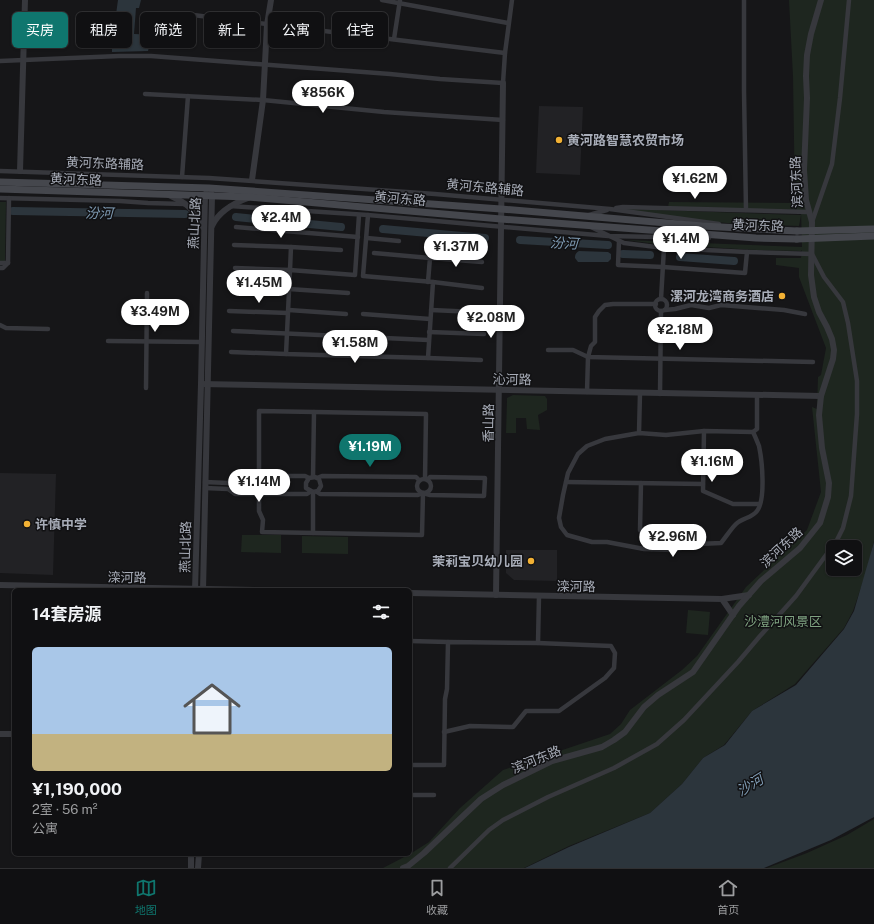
<!DOCTYPE html>
<html lang="zh">
<meta charset="utf-8">
<style>
:root{--surface:#101012;--page:#19191b;--text:#f1f3f6;--muted:#9c9d9f;--line:#303032;--accent:#0f766e}
body{margin:0;font-family:"Public Sans","Noto Sans SC",sans-serif;background:var(--page);color:var(--text);height:100vh;display:flex;flex-direction:column;font-size:15px;white-space:nowrap}
*{box-sizing:border-box;margin:0}
p{font-size:13px;color:var(--muted)}
.icon{flex:none;width:22px;height:22px;fill:none;stroke:currentColor;stroke-width:2;stroke-linecap:round;stroke-linejoin:round}
.map{position:relative;flex:1;overflow:hidden}
.panel{position:absolute;left:12px;top:588px;width:400px;height:268px;display:flex;flex-direction:column;background:var(--surface);border-radius:6px;box-shadow:0 1px 3px #0004,0 0 0 1px var(--line)}
.panel>*{flex:none}
.banner{position:absolute;left:12px;top:12px;width:400px;height:36px;display:flex;gap:8px}
.tools{position:absolute;left:826px;top:540px;display:grid;gap:8px}
.tools a{display:grid;place-items:center;width:36px;height:36px;border-radius:6px;background:var(--surface);box-shadow:0 1px 3px #0004,0 0 0 1px var(--line);font-size:20px}
.price{position:absolute;translate:-50% -34px;padding:0 9px;border-radius:14px;background:#fff;color:#222;font-size:13px;line-height:26px;filter:drop-shadow(0 1px 2px #0008)}
.price::after{content:'';position:absolute;left:50%;top:24px;width:12px;height:9px;margin-left:-6px;background:inherit;clip-path:polygon(0 0,100% 0,50% 100%)}
.price.selected{background:var(--accent);color:#fff}
ul{padding:0;list-style:none}
li{display:grid;align-content:center;gap:8px;height:212px;padding:0 20px}
li+li{border-top:1px solid var(--line)}
li span{display:grid;place-items:center;height:124px;border-radius:6px;color:#555}
li>.icon{margin-inline-start:auto}
span .icon{width:72px;height:72px;fill:#fffc;stroke-width:1}
li b{font-size:17px}
h2{display:flex;justify-content:space-between;align-items:center;height:48px;padding:0 20px;font-size:17px}
.pill{padding:0 14px;border-radius:6px;background:var(--surface);box-shadow:0 1px 3px #0004,0 0 0 1px var(--line);font-size:14px;line-height:36px}
.pill.selected{background:var(--accent);color:#fff}
.dock{display:flex;justify-content:space-around;align-items:center;height:56px;border-top:1px solid var(--line);background:var(--surface);font-size:11px;color:var(--muted)}
.dock a{display:grid;justify-items:center;gap:2px}
.dock .selected{color:var(--accent)}
.map>svg:first-child{display:block}
</style>
<div class="map">
<svg width="874" height="868" viewBox="0 0 874 868">
<rect width="100%" height="100%" fill="#161618"/>
<g fill="#222225">
<polygon points="539,106 583,107 580,175 536,173"/>
<polygon points="0,473 56,474 53,575 0,573"/>
<polygon points="506,550 557,550 557,581 514,580 506,573"/>
</g>
<g fill="#1e261f" fill-rule="evenodd">
<path d="M789,0H874V541L866,573L853,611L844,628L795,684L752,711L724,745L703,758L682,784L650,813L569,846L524,868H383L410,854L429,842L460,808L503,770L610,734L621,724L630,710L682,670L697,656L746,587L807,530L821,492L812,407L817,409L818,377L821,375L826,348L799,277V268L776,265V258H801L802,250L801,251L756,250L656,244L626,240L802,247L801,210L668,207L669,202L795,203L793,76ZM833,547H855V569H833Z"/>
<polygon points="0,202 6,202 5,261 0,261"/>
<polygon points="628,209 801,215 799,226 738,224 705,221 627,210"/>
<polygon points="513,395 545,396 547,399 547,410 538,415 540,430 527,429 526,418 516,418 516,433 506,433 507,401 507,398"/>
<polygon points="242,535 281,535 281,553 241,552"/>
<polygon points="302,536 348,537 348,554 302,553"/>
<polygon points="688,610 710,612 708,635 686,633"/>
<polygon points="874,819 874,868 767,868 807,853 847,835"/>
</g>
<g fill="#2c353c">
<polygon points="118,0 141,0 139,8 136,8 134,34 157,35 158,22 163,22 164,18 171,19 169,37 156,38 151,39 148,51 112,52 112,43"/>
<path d="M579,251L608,252L611,254V259L608,262H578L575,258C575,254 576,253 579,251Z"/>
<polygon points="874,542 874,817 831,840 764,868 525,868 569,847 650,813 682,784 703,758 725,745 752,711 796,685 844,629 854,611"/>
</g>
<g fill="none" stroke-linecap="round" stroke-linejoin="round">
<g stroke="#2c353c" stroke-width="8">
<polyline points="13,211 185,214"/>
<polyline points="236,217 341,227"/>
<polyline points="383,229 485,238"/>
<polyline points="520,240 608,245"/>
<polyline points="623,254 650,255"/>
<polyline points="680,257 734,261"/>
</g>
<g stroke="#37383d" stroke-width="4.5">
<polyline points="382,0 508,23"/>
<polyline points="744,0 744,91 746,210"/>
<polyline points="193,15 505,53"/>
<polyline points="394,39 400,0"/>
<polyline points="0,61 119,56 151,56 390,74 440,79 503,83 505,53 512,0"/>
<polyline points="145,94 263,100 384,112 503,120"/>
<polyline points="0,171 209,178 435,194 610,209 719,224"/>
<polyline points="182,177 188,96"/>
<polyline points="0,198 120,201 148,203 184,204"/>
<polyline points="230,206 368,215 608,236 709,238"/>
<polyline points="616,208 623,207 808,212"/>
<polyline points="359,215 355,275 290,270 286,354 428,358 433,282 363,276 368,215"/>
<polyline points="589,215 607,210"/>
<polyline points="812,222 832,164 840,98 849,0"/>
<polyline points="236,227 358,237"/>
<polyline points="367,238 399,241"/>
<polyline points="619,241 618,265 663,267 745,273 747,252"/>
<polyline points="234,245 291,247 290,270 235,268"/>
<polyline points="291,247 341,250"/>
<polyline points="374,253 430,258 428,282"/>
<polyline points="430,258 482,262"/>
<polyline points="0,263 8,263 9,198"/>
<polyline points="0,268 3,268 8,263"/>
<polyline points="433,282 482,288"/>
<polyline points="233,288 289,289 348,293"/>
<polyline points="661,299 664,248"/>
<circle cx="661" cy="305" r="6"/>
<polyline points="289,310 346,314"/>
<polyline points="431,310 476,312"/>
<polyline points="665,310 675,309 691,305 709,308 721,305 784,310 805,314"/>
<polyline points="229,311 288,313"/>
<polyline points="363,314 430,319"/>
<polyline points="0,325 6,328 48,329"/>
<polyline points="233,331 428,340"/>
<polyline points="429,332 484,334"/>
<polyline points="108,341 202,342"/>
<polyline points="548,350 573,350 588,357 813,362"/>
<polyline points="231,352 286,354"/>
<polyline points="428,358 481,360"/>
<polyline points="146,388 147,293"/>
<polyline points="587,392 588,357 591,346 595,342 595,317 599,311 605,305 613,304 656,304"/>
<polyline points="660,394 661,311"/>
<polyline points="704,431 703,491 733,504 759,504"/>
<polyline points="753,432 757,429 757,396"/>
<path d="M639,433L666,435L704,431L753,432C755,436 757,441 759,446C762,460 766,499 757,511C752,518 742,518 736,524C730,530 726,537 721,543L698,544L672,550L644,549L607,542H592L567,535L561,527L559,518L563,495L568,473L578,454L587,446L605,439L639,433L640,393"/>
<polyline points="313,477 314,412"/>
<polyline points="317,478 322,476 416,477 419,480"/>
<circle cx="424" cy="486" r="7"/>
<polyline points="205,482 228,483 235,476 305,476 309,478 315,477 319,479 321,486 318,491 313,492 306,488 306,483 309,478"/>
<polyline points="566,482 703,484"/>
<polyline points="641,483 640,530 652,549"/>
<polyline points="205,488 228,489 235,494 307,494 310,492"/>
<polyline points="313,492 313,533"/>
<polyline points="317,492 320,494 418,495 423,493 430,495 484,496 485,478 430,477 427,480"/>
<polyline points="423,493 422,535 262,532 263,520 259,511 259,411 426,414 425,479"/>
<polyline points="410,641 448,642"/>
<polyline points="444,732 470,726 513,727 526,711 559,711 605,678 614,668 615,653 611,646 538,643"/>
<polyline points="410,765 444,765 445,699 447,689 448,642 538,643 539,596"/>
<polyline points="410,795 434,795"/>
<polyline points="450,868 489,830 503,820 548,797 614,768 657,744 684,720 738,662 760,636 796,596 837,540 843,528 851,496 857,414 857,381 848,323 843,302 824,277 812,254 747,252 664,248 624,243 591,227"/>
</g>
<g stroke="#37383d" stroke-width="6">
<polyline points="20,171 25,0"/>
<polyline points="252,180 263,100 267,25 271,0"/>
<path d="M169,195C190,205 191,207 203,227"/>
<path d="M212,226C219,211 234,203 248,198"/>
<polyline points="201,384 821,396"/>
<polyline points="0,585 255,590"/>
<polyline points="195,590 201,384 205,195 206,193"/>
<polyline points="203,590 212,196 211,193"/>
<polyline points="410,593 722,599 733,615"/>
<polyline points="496,595 503,83"/>
<polyline points="722,599 749,595"/>
<polyline points="0,734 14,734"/>
<polyline points="191,868 191,854"/>
<polyline points="198,868 199,854"/>
<polyline points="403,868 408,866 424,853 481,799 503,785 552,761 602,747 614,740 625,732 644,707 658,695 693,672 739,606 761,581 800,548 820,523 828,497 829,483 822,448 819,415 821,396 833,359 834,350 832,339 827,327 819,312 814,297 811,275 812,222 806,200 804,170 807,98 806,76 807,55 811,34 821,0"/>
</g>
<g stroke="#45474d" stroke-width="7">
<polyline points="0,182 209,188 501,209 702,226 797,231"/>
<polyline points="0,189 248,197 501,219 756,238 797,239"/>
</g>
<g stroke="#45474d" stroke-width="7">
<polyline points="797,231 874,229"/>
<polyline points="797,239 874,236"/>
</g>
</g>
<g fill="#f2b134" stroke="#111113" stroke-width="1.5">
<circle cx="559" cy="140" r="4"/>
<circle cx="782" cy="296" r="4"/>
<circle cx="27" cy="524" r="4"/>
<circle cx="531" cy="561" r="4"/>
</g>
<g text-anchor="middle" stroke-width="3" stroke-linejoin="round" paint-order="stroke">
<g font-size="13" font-weight="bold" fill="#a8adb8" stroke="#111113" text-anchor="start">
<text x="567" y="145">黄河路智慧农贸市场</text>
<text x="774" y="301" text-anchor="end">漯河龙湾商务酒店</text>
<text x="35" y="529">许慎中学</text>
<text x="523" y="566" text-anchor="end">茉莉宝贝幼儿园</text>
</g>
<g font-size="13" fill="#a8adb8" stroke="#111113">
<text transform="translate(105 163) rotate(2)" y="5">黄河东路辅路</text>
<text transform="translate(76 179) rotate(2)" y="5">黄河东路</text>
<text transform="translate(796 182) rotate(-93)" y="5">滨河东路</text>
<text transform="translate(485 187) rotate(5)" y="5">黄河东路辅路</text>
<text transform="translate(400 198) rotate(5)" y="5">黄河东路</text>
<text transform="translate(194 223) rotate(-87)" y="5">燕山北路</text>
<text transform="translate(758 225) rotate(2)" y="5">黄河东路</text>
<text transform="translate(512 379) rotate(1)" y="5">沁河路</text>
<text transform="translate(488 423) rotate(-89)" y="5">香山路</text>
<text transform="translate(185 547) rotate(-89)" y="5">燕山北路</text>
<text transform="translate(781 547) rotate(-43)" y="5">滨河东路</text>
<text transform="translate(127 577) rotate(1)" y="5">滦河路</text>
<text transform="translate(576 586) rotate(1)" y="5">滦河路</text>
<text transform="translate(536 759) rotate(-22)" y="5">滨河东路</text>
</g>
<g font-size="13" fill="#7fa381" stroke="#111113">
<text x="783" y="626">沙澧河风景区</text>
</g>
<g font-size="14" font-style="italic" fill="#7f9bb3" stroke="#111113">
<text transform="translate(99 213) rotate(1)" y="5">汾河</text>
<text transform="translate(564 243) rotate(3)" y="5">汾河</text>
<text transform="translate(750 785) rotate(-31)" y="5">沙河</text>
</g>
</g>
</svg>
<div class="tools">
<a><svg class="icon" aria-label="layers" viewBox="0 0 24 24"><path d="M12 4l9 5-9 5-9-5zM3 14l9 5 9-5"/></svg></a>
</div>
<b class="price" style="left:323px;top:114px">¥856K</b>
<b class="price" style="left:695px;top:200px">¥1.62M</b>
<b class="price" style="left:281px;top:239px">¥2.4M</b>
<b class="price" style="left:681px;top:260px">¥1.4M</b>
<b class="price" style="left:456px;top:268px">¥1.37M</b>
<b class="price" style="left:259px;top:304px">¥1.45M</b>
<b class="price" style="left:155px;top:333px">¥3.49M</b>
<b class="price" style="left:491px;top:339px">¥2.08M</b>
<b class="price" style="left:680px;top:351px">¥2.18M</b>
<b class="price" style="left:355px;top:364px">¥1.58M</b>
<b class="price selected" style="left:370px;top:468px">¥1.19M</b>
<b class="price" style="left:712px;top:483px">¥1.16M</b>
<b class="price" style="left:259px;top:503px">¥1.14M</b>
<b class="price" style="left:673px;top:558px">¥2.96M</b>
<div class="banner">
<a class="pill selected">买房</a>
<a class="pill">租房</a>
<a class="pill">筛选</a>
<a class="pill">新上</a>
<a class="pill">公寓</a>
<a class="pill">住宅</a>
</div>
<section class="panel">
<h2>14套房源<svg class="icon" aria-label="filters" viewBox="0 0 24 24"><path d="M4 7h16M4 17h16"/><circle cx="9" cy="7" r="2"/><circle cx="15" cy="17" r="2"/></svg></h2>
<ul>
<li><span style="background:linear-gradient(#a9c7e8 70%,#c2b280 0)"><svg class="icon" aria-label="home" viewBox="0 0 24 24"><path d="M3 11l9-7 9 7M6 9v11h12V9"/></svg></span><div><b>¥1,190,000</b><p>2室 · 56 m²</p><p>公寓</p></div></li>
</ul>
</section>
</div>
<nav class="dock">
<a class="selected"><svg class="icon" aria-label="map" viewBox="0 0 24 24"><path d="M3 6l6-2 6 2 6-2v14l-6 2-6-2-6 2zM9 4v14M15 6v14"/></svg>地图</a>
<a><svg class="icon" aria-label="saved" viewBox="0 0 24 24"><path d="M7 4h10v16l-5-4-5 4z"/></svg>收藏</a>
<a><svg class="icon" aria-label="home" viewBox="0 0 24 24"><path d="M3 11l9-7 9 7M6 9v11h12V9"/></svg>首页</a>
</nav>
